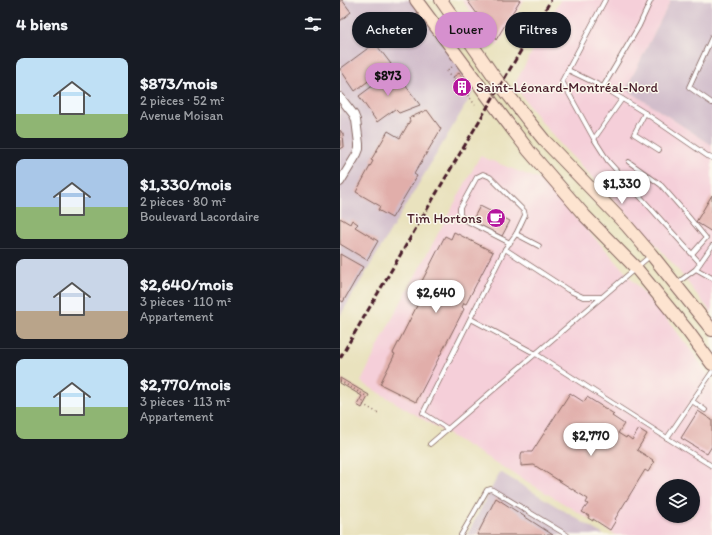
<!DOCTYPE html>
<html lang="fr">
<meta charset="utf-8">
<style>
:root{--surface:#171b24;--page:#242831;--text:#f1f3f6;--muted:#9ea1a6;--line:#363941;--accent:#d690ce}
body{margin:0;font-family:Itim,sans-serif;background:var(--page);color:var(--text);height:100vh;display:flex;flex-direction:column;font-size:15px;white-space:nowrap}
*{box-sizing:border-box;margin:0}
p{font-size:13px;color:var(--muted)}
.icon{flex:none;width:22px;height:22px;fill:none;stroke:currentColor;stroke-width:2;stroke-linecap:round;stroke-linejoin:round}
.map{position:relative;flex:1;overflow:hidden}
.side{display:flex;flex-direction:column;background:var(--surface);width:340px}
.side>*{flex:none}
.top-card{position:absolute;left:12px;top:12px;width:300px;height:36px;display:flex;gap:8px}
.tools{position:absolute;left:316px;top:479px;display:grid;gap:8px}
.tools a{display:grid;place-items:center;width:44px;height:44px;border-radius:50%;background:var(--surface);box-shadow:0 1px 3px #0004;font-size:20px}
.price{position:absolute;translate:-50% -34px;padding:0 9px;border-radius:14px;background:#fff;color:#222;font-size:13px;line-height:26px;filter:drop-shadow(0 1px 2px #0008)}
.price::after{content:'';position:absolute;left:50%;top:24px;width:12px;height:9px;margin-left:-6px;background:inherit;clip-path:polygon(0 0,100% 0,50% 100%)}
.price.selected{background:var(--accent);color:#111}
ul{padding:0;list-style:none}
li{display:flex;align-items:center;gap:12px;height:100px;padding:0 16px}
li+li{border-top:1px solid var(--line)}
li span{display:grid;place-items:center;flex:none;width:112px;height:80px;border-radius:8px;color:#555}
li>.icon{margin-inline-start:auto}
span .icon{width:48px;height:48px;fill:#fffc;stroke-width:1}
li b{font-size:17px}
h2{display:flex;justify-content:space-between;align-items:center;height:48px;padding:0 16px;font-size:17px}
.pill{padding:0 14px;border-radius:18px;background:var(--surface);box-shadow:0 1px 3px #0004;font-size:14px;line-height:36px}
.pill.selected{background:var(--accent);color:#111}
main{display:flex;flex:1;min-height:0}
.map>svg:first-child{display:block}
</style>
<main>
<section class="side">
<h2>4 biens<svg class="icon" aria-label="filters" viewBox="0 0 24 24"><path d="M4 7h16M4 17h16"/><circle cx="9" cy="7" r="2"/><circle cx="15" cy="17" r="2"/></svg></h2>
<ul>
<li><span style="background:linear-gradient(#bfe0f5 70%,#8fb573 0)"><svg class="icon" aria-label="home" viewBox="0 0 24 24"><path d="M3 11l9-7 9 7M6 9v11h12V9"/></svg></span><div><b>$873/mois</b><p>2 pièces · 52 m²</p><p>Avenue Moisan</p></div></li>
<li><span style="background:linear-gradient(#a9c7e8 60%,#8fb573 0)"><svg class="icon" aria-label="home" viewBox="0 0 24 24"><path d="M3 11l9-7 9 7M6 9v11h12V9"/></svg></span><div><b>$1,330/mois</b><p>2 pièces · 80 m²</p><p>Boulevard Lacordaire</p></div></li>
<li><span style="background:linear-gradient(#c9d6e8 65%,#b9a48a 0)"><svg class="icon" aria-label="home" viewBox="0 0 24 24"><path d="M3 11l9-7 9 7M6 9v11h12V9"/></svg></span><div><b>$2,640/mois</b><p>3 pièces · 110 m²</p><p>Appartement</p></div></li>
<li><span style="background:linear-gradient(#bfe0f5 60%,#8fb573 0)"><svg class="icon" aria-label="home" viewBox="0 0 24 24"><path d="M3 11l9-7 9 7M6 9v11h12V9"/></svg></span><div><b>$2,770/mois</b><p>3 pièces · 113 m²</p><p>Appartement</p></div></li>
</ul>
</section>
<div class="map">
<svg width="372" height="535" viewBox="0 0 372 535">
<rect width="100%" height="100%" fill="#fbf7ec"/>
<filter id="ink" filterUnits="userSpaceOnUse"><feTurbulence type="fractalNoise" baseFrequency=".025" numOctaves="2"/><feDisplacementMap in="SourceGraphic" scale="8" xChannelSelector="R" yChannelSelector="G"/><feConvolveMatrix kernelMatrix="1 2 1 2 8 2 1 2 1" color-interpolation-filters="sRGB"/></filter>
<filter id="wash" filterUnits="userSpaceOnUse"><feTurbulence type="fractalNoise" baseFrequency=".012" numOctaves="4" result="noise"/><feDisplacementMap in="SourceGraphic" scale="16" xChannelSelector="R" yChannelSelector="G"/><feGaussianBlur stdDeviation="0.9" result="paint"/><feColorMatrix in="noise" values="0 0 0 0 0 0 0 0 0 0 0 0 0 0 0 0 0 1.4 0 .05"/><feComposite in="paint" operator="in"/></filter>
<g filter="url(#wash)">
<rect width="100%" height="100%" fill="#e9e2be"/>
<g fill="#f5cfd9" fill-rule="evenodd">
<polygon points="122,0 184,0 157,47"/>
<polygon points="220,0 331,0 286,89 372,145 372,314 335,266 310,238 222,146 199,119 174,85"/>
<path d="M140,156L200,180L267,251L331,324L356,357L372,381V535H276L21,382L47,328ZM323,486H353V516H323Z"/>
</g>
<g fill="#d1bdcb">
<polygon points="0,0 76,0 138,84 0,316"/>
<polygon points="331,0 372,0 372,145 286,89"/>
<polygon points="160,472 264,535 127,535"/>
</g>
<g id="blocks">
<g fill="#e1aeaa">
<polygon points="0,0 2,0 11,12 0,21"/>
<polygon points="127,0 180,0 156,40"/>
<polygon points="35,43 51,64 15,91 0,69"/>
<polygon points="54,70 80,105 59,113 55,109 37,122 19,96"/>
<polygon points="119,73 125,81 122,83 127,91 124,93 113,77"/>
<polygon points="87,110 101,129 74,174 77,176 52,218 38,210 40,206 16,192 33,161 31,160 48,131 60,138 70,121 69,118"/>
<polygon points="0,130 3,134 4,147 0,149"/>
<polygon points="372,195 372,232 356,222"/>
<polygon points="140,206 170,221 162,236 132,221"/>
<polygon points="0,218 10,224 12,220 18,224 15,227 38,241 27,260 0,244"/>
<polygon points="114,232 153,252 126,304 124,303 122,307 124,309 76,402 40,384 55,354 53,353 88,284 82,281 105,236 111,239"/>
<polygon points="0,254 23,267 3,302 0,300"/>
<polygon points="0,378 29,395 22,408 17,405 22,396 0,383"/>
<polygon points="230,393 244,402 247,397 274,414 272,416 284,424 278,433 286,438 287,436 292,440 299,429 307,434 297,450 313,460 312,461 314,462 308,472 305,470 275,519 276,520 270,530 253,519 253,521 248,518 249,516 242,512 248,504 246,503 248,499 194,465 181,466 181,455 182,452 192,452"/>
<polygon points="358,411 372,420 372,446 367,454 341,438"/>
<polygon points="156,498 213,535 137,535"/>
</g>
</g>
</g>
<g filter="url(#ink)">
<use href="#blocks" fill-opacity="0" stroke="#82635e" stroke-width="1"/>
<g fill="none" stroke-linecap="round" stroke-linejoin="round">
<defs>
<g id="lane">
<polyline points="265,0 222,81 254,139 268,161 360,263"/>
<polyline points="372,37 349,87 372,103"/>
<polyline points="228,70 263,87"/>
<polyline points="305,113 263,87 299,26 311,0"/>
<polyline points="254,139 282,99"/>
<polyline points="319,150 294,134 305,113 369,157 372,158"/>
<polyline points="289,162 321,185 342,209 366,238 352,254"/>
<polyline points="176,234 199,246"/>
<polyline points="165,249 228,290 243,297 262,297"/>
<polyline points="356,269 372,246"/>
<polyline points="337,283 356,269 372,278"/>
<polyline points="131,319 196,354 327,438 372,372"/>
<polyline points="352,401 365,410"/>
<polyline points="108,429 83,413 165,249 176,234 185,215 184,211 150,177 143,174 137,177 120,208 120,214 123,219 170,243"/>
<polyline points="327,438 372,466"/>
<polyline points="90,444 310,256"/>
<polyline points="121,535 147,490 151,489 227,535"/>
</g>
<polyline id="street" points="0,97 14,115 16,120 19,144 19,149 17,154 0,182"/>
<g id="secondary">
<polyline points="76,0 163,117 189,151 245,216 296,268 347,330 372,364"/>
<polyline points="101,0 153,75 187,119 204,140 287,226 311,254 372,330"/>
</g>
</defs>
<use href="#lane" stroke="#82635e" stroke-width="5.5"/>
<use href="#street" stroke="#82635e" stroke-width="10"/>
<use href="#secondary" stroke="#82635e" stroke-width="14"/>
<g stroke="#82635e" stroke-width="1.5" stroke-dasharray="1 3" stroke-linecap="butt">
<polyline points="112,67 106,71 125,96 128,94"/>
<polyline points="122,79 119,82 135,105"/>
<polyline points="0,381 26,396 22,404 40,414"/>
</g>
<use href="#lane" stroke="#fff" stroke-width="4"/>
<use href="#street" stroke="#fff" stroke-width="8"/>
<use href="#secondary" stroke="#fde4d0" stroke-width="12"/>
<polyline stroke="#4a1f2b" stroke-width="3" stroke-dasharray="6 3" stroke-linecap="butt" points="0,358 103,182 211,0"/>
</g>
</g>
<defs>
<symbol id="building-disc" viewBox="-11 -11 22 22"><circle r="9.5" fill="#b5179e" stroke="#fbf7ec"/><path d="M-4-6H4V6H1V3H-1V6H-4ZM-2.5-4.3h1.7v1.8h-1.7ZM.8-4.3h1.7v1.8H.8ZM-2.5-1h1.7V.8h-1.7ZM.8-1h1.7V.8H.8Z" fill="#fff"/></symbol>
<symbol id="cafe-disc" viewBox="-11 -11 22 22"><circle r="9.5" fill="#b5179e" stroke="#fbf7ec"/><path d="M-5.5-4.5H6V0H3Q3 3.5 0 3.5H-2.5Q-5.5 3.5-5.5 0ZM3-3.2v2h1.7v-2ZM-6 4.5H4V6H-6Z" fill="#fff"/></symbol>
</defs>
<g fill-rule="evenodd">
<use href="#building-disc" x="111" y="76" width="22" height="22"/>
<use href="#cafe-disc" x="145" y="207" width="22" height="22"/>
</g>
<g text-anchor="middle" stroke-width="3" stroke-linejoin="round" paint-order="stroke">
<g font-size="14" fill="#4a1f2b" stroke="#fbf7ec" text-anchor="start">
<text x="136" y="92">Saint-Léonard-Montréal-Nord</text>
<text x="142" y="223" text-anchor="end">Tim Hortons</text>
</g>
</g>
</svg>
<div class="tools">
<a><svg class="icon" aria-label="layers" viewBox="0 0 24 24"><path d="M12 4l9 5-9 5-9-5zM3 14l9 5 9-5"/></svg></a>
</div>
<b class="price selected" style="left:48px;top:97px">$873</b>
<b class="price" style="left:282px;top:205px">$1,330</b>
<b class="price" style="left:96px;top:314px">$2,640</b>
<b class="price" style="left:251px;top:457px">$2,770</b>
<div class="top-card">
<a class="pill">Acheter</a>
<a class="pill selected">Louer</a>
<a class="pill">Filtres</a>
</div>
</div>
</main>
